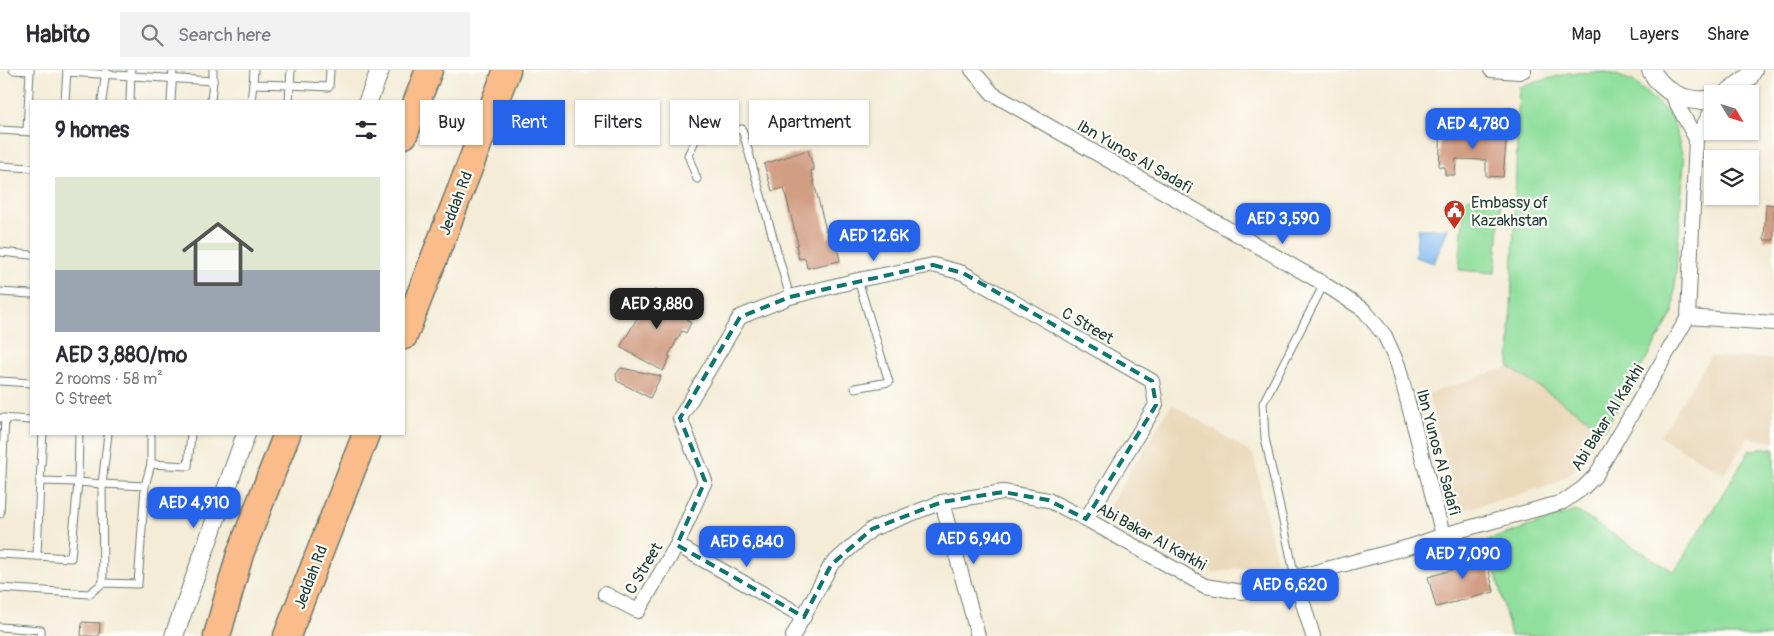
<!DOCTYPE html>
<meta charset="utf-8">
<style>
:root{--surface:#fff;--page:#f2f2f3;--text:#2b2b33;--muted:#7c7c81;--line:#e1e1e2;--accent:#2563eb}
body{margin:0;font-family:Pangolin,sans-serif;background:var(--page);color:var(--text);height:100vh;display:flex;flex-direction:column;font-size:19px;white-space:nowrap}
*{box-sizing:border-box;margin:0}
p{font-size:16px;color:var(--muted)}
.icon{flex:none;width:28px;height:28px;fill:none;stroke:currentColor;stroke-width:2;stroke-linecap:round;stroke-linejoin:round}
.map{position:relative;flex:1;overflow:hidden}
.details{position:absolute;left:30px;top:30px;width:375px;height:335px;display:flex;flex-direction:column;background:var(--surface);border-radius:0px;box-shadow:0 1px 4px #0004}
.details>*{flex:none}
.guide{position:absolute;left:420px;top:30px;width:475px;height:45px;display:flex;gap:10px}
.needle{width:32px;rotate:128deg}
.tools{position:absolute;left:1704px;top:15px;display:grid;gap:10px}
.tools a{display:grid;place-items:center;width:55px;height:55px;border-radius:0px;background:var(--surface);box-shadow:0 1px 4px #0004;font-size:25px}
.price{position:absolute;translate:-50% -42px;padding:0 11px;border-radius:10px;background:var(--accent);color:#fff;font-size:16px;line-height:32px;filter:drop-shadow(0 1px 2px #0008)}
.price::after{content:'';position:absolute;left:50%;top:30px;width:15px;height:11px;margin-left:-8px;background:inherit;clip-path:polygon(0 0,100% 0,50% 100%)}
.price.selected{background:#222;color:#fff}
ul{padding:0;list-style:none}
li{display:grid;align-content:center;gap:10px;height:265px;padding:0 25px}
li span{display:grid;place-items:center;height:155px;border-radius:0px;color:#555}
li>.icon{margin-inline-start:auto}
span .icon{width:90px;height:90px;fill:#fffc;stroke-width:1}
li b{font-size:21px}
h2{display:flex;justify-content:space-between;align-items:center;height:60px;padding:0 25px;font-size:21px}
.tag{padding:0 18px;border-radius:0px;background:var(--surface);box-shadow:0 1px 4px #0004;font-size:18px;line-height:45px}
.tag.selected{background:var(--accent);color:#fff}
header{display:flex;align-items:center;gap:30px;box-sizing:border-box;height:70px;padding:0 25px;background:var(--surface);border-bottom:1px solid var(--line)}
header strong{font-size:24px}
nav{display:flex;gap:28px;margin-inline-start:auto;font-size:18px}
.search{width:350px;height:45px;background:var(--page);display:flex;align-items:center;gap:12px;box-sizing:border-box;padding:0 18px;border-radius:0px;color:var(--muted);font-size:19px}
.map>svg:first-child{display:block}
</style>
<header>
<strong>Habito</strong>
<div class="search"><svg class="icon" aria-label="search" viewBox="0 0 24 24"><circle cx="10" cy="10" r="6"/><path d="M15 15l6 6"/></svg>Search here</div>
<nav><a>Map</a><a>Layers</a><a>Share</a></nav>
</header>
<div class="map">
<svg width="1774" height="566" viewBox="0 0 1774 566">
<rect width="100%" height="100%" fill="#fdfcf7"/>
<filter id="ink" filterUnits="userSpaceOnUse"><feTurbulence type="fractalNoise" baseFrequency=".02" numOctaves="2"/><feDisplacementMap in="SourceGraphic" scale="10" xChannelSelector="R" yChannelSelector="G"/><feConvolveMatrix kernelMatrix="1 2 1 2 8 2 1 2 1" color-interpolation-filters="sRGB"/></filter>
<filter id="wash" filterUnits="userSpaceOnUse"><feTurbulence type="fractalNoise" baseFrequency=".0096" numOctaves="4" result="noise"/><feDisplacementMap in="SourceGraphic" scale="20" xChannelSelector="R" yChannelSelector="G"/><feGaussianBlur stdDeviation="1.12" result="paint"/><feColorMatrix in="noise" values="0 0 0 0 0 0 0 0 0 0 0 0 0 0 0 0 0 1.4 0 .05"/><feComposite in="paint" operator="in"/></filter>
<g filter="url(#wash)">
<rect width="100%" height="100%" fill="#f4ecd7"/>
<g fill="#ead8ba">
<polygon points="1710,287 1774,289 1774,372 1748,368 1724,404 1660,367"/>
<polygon points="1509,297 1605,360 1576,398 1555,414 1459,441 1428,324"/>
<polygon points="1172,334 1253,384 1276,490 1213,503 1107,440"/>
</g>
<g fill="#91df9d" stroke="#588e68">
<polygon points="1607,2 1633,11 1672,46 1684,91 1673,243 1605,360 1509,297 1519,17 1569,3"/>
<polygon points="1465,128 1501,132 1495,203 1459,200"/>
<polygon points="1774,378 1774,566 1511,566 1488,470 1576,441 1674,502 1750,380"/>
</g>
<polygon fill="#81baf1" stroke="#507c92" points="1418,159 1448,159 1434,193 1415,187"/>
<g id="blocks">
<g fill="#d19d83">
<polygon points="1441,59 1507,63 1503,107 1486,106 1486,90 1456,89 1455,105 1445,105 1445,97 1439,97"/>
<polygon points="808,80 814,100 811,101 828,168 835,166 840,191 807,198 805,188 799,189 796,175 798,174 784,118 772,121 764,94"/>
<polygon points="1766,134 1774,135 1774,170 1764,170"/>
<polygon points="654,220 692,241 687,250 691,253 686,263 682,261 668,286 670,287 663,301 620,277"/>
<polygon points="621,298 661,306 650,328 617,311 616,304"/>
<polygon points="1484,480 1494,522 1436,537 1428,507 1455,499 1452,488"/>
<polygon points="82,552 100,553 99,566 81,566"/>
</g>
</g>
</g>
<g filter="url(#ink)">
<use href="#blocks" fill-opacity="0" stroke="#6a7a6d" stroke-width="1"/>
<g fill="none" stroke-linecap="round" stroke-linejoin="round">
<defs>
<g id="service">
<polyline points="13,0 30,1"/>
<polyline points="254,0 253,14 290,15 291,0"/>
<polyline points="67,2 213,11 213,0"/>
<polyline points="65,31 67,0"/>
<polyline points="102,31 106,0"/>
<polyline points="130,31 131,0"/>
<polyline points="171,31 173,0"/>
<polyline points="211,31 213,11"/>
<polyline points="251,31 253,14"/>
<polyline points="289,31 290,15 329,17 330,0"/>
<polyline points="0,60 31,62"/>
<polyline points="27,61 30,0"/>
<polyline points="0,96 31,98"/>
<polyline points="697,109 688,85 696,69 742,59 790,227"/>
<polyline points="0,182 31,185"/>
<polyline points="0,222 31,224"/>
<polyline points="0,311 31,313"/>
<polyline points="855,318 889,312 858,210"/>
<polyline points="0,348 31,350"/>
<polyline points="79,364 78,412 102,414 103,513"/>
<polyline points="151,364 151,394"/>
<polyline points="145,416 151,394 188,396 191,364"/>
<polyline points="0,444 5,348"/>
<polyline points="0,484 71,488 78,412 40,411 43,364"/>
<polyline points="37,486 40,411"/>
<polyline points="1295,507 1265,368 1263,333 1324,214"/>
<polyline points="0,518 89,524 103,513 138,514 145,416 102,414 108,364"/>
<polyline points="0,557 41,560 41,566"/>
</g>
<g id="minor">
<polyline points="972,0 993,24 1324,214 1364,240 1385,266 1398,295 1443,465"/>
<polyline points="1491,0 1519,2 1524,0"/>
<polyline points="1671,23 1696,69"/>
<polyline points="1688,247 1774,253"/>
<polyline points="942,432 978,566"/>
<polyline points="677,475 804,547"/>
<polyline points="1295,507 1313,566"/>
<polyline points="605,524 638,541 677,475 705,411 680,348 740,247 790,227 858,210 933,195 963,203 1152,311 1156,335 1086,449"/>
<polyline points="793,566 831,495 872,459 942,432 1003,422 1048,430 1086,449 1205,516 1242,522 1412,476 1443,465 1563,432 1583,418 1596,405 1688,247 1696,69 1712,40"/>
</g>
<g id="tertiary">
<path d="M1651,0C1663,23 1687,34 1712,29"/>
<polyline points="1726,24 1749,7 1753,0"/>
<polyline points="368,31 380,0"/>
<polyline points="174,566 246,364"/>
</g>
<g id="motorway">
<polyline points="404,65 429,0"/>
<polyline points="404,266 507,0"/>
<polyline points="217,566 240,484 287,364"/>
<polyline points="287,566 366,364"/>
</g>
</defs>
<use href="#service" stroke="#6a7a6d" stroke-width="9"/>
<use href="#minor" stroke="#6a7a6d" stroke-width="16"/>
<use href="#tertiary" stroke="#6a7a6d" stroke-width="20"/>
<use href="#motorway" stroke="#6a7a6d" stroke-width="29"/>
<use href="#service" stroke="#fff" stroke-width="7"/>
<use href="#minor" stroke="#fff" stroke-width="14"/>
<use href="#tertiary" stroke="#fff" stroke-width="18"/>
<use href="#motorway" stroke="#f9bc8a" stroke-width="26"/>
</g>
</g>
<path fill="none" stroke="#0f766e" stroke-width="4" stroke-dasharray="10 6" stroke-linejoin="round" d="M933,195L963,203L1152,311L1156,335L1086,449L1048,430L1003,422L942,432L872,459L831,495L804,547L677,475L705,411L680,348L740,247L790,227Z"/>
<defs>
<symbol id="civic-pin" viewBox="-11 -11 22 30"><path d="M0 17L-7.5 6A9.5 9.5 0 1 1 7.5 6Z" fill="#c8321e" stroke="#fdfcf7"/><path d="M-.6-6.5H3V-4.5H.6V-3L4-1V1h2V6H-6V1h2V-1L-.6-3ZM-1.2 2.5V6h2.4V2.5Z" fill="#fff"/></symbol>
</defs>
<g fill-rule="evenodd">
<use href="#civic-pin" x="1442" y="128" width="25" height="34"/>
</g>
<g text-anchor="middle" stroke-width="4.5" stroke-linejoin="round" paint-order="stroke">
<g font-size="16" fill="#1f3d34" stroke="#fdfcf7">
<text transform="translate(1135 86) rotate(30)" y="6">Ibn Yunos Al Sadafi</text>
<text transform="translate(455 133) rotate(-69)" y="6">Jeddah Rd</text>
<text transform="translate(1088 255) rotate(30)" y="6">C Street</text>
<text transform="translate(1607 347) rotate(-58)" y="6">Abi Bakar Al Karkhi</text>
<text transform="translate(1439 382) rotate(75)" y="6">Ibn Yunos Al Sadafi</text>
<text transform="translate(1152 466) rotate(29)" y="6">Abi Bakar Al Karkhi</text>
<text transform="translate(643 498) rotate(-59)" y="6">C Street</text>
<text transform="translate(310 507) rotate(-69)" y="6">Jeddah Rd</text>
</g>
<g font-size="16" fill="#1f3d34" stroke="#fdfcf7" text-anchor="start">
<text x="1471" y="138">Embassy of<tspan x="1471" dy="18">Kazakhstan</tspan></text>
</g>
</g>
</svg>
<div class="tools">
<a><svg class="needle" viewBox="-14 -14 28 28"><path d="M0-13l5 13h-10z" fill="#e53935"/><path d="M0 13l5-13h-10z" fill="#7c7c81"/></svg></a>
<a><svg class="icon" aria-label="layers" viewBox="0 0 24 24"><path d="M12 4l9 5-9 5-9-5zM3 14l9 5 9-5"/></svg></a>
</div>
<b class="price" style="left:1473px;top:80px">AED 4,780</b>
<b class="price" style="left:1283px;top:175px">AED 3,590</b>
<b class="price" style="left:874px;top:192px">AED 12.6K</b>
<b class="price selected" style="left:657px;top:260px">AED 3,880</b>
<b class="price" style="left:194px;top:459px">AED 4,910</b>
<b class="price" style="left:974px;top:495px">AED 6,940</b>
<b class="price" style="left:747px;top:498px">AED 6,840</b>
<b class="price" style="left:1463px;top:510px">AED 7,090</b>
<b class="price" style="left:1290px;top:541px">AED 6,620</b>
<div class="guide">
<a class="tag">Buy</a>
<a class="tag selected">Rent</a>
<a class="tag">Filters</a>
<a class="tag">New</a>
<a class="tag">Apartment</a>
</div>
<section class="details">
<h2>9 homes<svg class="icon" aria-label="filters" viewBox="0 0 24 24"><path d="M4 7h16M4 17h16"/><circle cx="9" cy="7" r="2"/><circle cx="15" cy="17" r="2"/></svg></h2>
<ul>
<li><span style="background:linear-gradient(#dfe7d0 60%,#9aa5b1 0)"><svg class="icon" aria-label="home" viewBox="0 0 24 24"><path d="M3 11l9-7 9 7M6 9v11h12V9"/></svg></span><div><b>AED 3,880/mo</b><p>2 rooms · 58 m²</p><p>C Street</p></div></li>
</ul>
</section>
</div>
